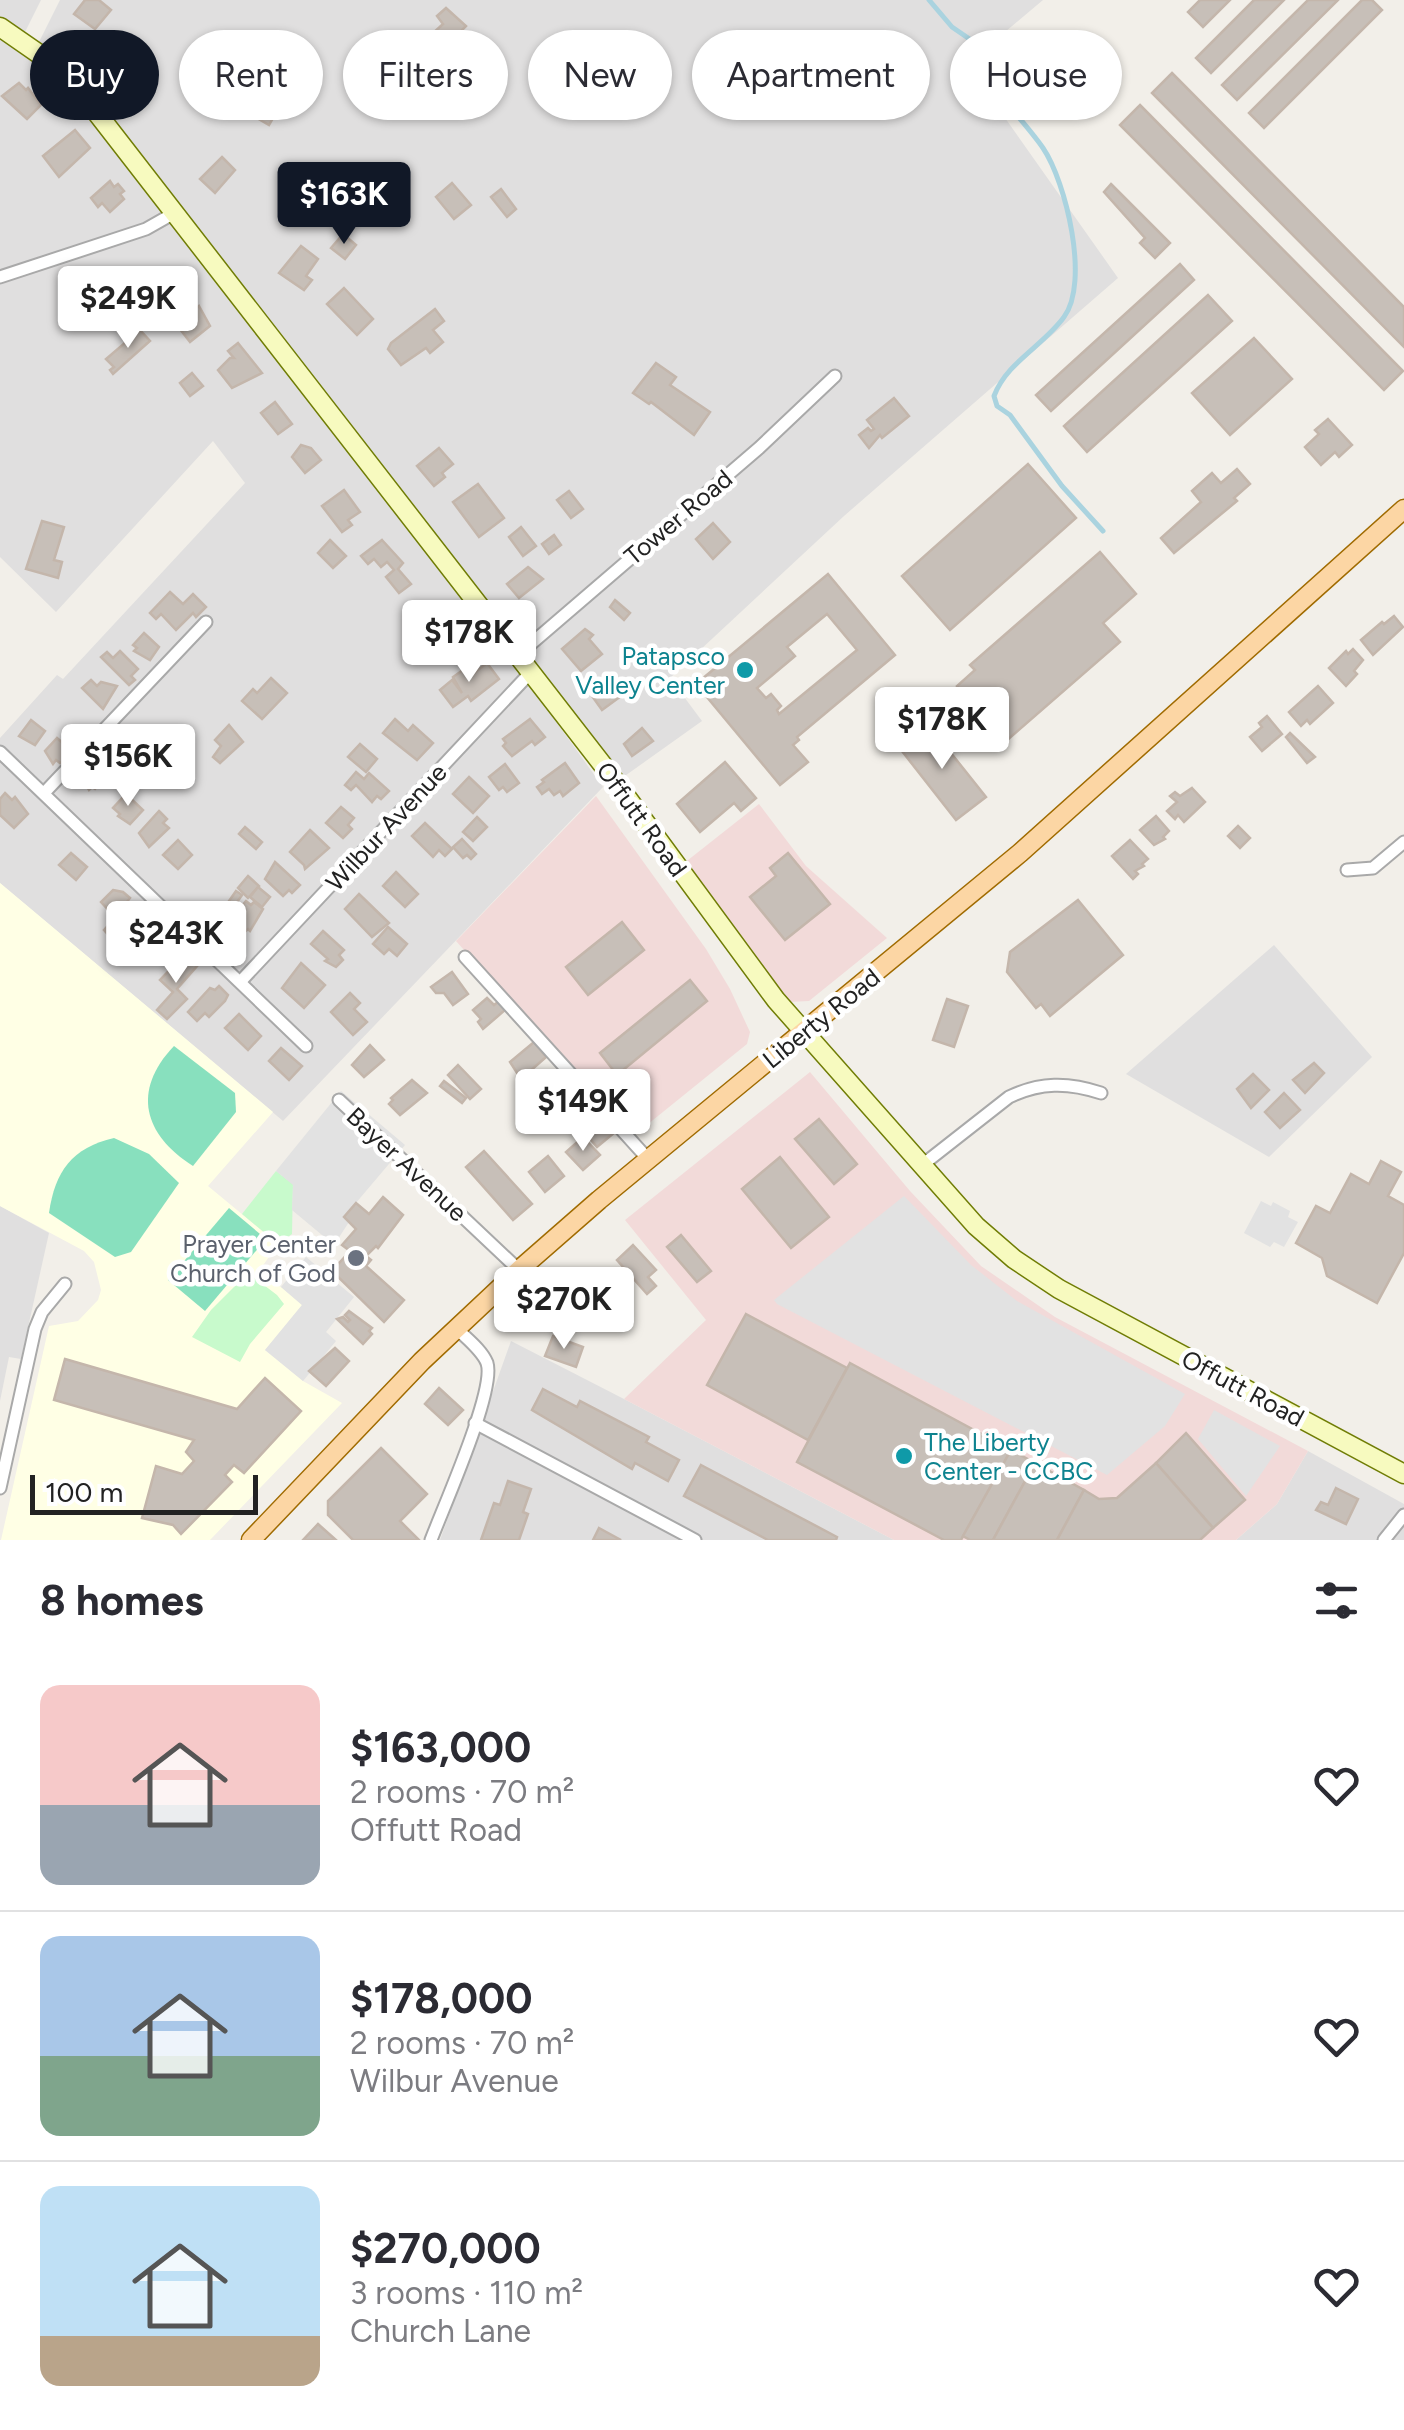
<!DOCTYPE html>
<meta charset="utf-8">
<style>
:root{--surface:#fff;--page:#f7f7f7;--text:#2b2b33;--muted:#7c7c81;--line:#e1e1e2;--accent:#111827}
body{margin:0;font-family:Figtree,sans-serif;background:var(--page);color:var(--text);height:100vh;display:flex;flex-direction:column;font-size:38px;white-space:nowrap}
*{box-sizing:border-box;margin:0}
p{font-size:32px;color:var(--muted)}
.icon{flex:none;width:55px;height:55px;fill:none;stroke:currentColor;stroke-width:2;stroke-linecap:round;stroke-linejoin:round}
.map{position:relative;height:1540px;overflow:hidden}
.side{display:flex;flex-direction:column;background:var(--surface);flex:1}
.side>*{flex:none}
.hud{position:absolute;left:30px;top:30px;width:1345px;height:90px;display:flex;gap:20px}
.scale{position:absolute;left:30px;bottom:25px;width:228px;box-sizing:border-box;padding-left:10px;border:5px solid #222;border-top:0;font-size:28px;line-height:35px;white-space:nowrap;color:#222;-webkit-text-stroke:8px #fff;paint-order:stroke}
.price{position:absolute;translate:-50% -85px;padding:0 22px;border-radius:10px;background:#fff;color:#222;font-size:32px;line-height:65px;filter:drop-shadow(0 2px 5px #0008)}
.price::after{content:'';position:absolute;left:50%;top:60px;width:30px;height:22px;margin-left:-15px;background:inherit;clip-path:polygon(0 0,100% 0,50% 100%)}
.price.on{background:var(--accent);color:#fff}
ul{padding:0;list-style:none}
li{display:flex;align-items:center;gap:30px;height:250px;padding:0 40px}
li+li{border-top:2px solid var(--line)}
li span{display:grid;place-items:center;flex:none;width:280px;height:200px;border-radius:20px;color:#555}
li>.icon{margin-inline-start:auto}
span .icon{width:120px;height:120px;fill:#fffc;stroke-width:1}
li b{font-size:42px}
h2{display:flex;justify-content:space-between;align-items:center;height:120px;padding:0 40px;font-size:42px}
.pill{padding:0 35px;border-radius:45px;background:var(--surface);box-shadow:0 2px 8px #0004;font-size:35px;line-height:90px}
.pill.on{background:var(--accent);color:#fff}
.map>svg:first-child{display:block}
</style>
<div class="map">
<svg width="1404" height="1540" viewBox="0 0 1404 1540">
<rect width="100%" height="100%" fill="#f2efe9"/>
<g fill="#e0dfdf">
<polygon points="0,0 41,0 24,34 0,21"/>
<polygon points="60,0 1043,0 967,64 1118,278 844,516 670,678 702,721 622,778 178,203 91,94 39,42"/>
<polygon points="0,36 35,58 62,82 521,673 603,787 283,1121 0,883 0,738 57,675 63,679 245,483 213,441 56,612 0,557"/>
<polygon points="1274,945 1372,1057 1269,1157 1126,1074"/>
<polygon points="0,1206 49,1233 21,1359 9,1357 0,1401"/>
<polygon points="511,1341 624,1399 894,1540 440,1540"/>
<polygon points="1308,1451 1404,1504 1404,1540 1236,1540 1277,1504"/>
</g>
<g fill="#f2dad9">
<polygon points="596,796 706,949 730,989 750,1032 747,1044 632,1137 456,941"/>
<polygon points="759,804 806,866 887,938 809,1001 789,1002 683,864"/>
<polygon points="810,1072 910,1191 981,1266 1055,1317 1308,1451 1277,1504 1236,1540 894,1540 624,1399 706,1320 625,1220"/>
</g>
<polygon fill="#ffffe5" points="0,883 273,1112 208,1186 278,1244 257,1274 281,1287 302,1305 265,1350 303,1381 342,1403 210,1540 1,1540 49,1326 78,1321 98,1300 101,1290 94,1262 84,1251 0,1206"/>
<g fill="#c8facc">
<polygon points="276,1171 293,1184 292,1234 278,1244 242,1214"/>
<polygon points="248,1273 277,1295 284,1304 250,1344 240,1362 192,1337 211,1310"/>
</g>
<g fill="#88e0be">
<path d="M174,1046L235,1093L236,1112L193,1166C144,1135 131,1091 174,1046Z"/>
<path d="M114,1138L149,1154L179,1183L131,1252L115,1257L49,1213C55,1171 72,1148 114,1138Z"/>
<polygon points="229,1208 266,1239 205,1311 168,1280"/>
</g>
<g fill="#e2e2e2">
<polygon points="341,1091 405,1145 344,1217 349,1222 334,1245 292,1210 293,1185 276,1171"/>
<polygon points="904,1196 971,1265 1017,1301 1185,1394 1165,1426 1107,1475 777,1304 774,1300"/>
<polygon points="1261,1201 1271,1206 1273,1202 1290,1211 1288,1217 1298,1222 1284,1247 1274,1242 1270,1247 1244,1233"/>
<polygon points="306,1257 354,1297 326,1332 336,1341 303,1381 265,1350 302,1305 281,1287"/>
<polygon points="1214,1410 1280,1446 1246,1496 1198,1439"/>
</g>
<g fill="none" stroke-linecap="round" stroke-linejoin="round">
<path stroke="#aad3df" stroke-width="5" d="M929,0L952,27L987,51L997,61L995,89C1010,108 1030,129 1043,148C1066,182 1090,282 1064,317C1043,346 1007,362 994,396L997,406L1010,415L1062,486L1103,531"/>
</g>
<g fill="#c7bfb8" stroke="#c4b6ab" stroke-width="2.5" fill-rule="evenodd">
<polygon points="85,0 99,0 111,10 95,29 74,14"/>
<polygon points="1200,0 1230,0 1203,27 1188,12"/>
<polygon points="1254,0 1284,0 1211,73 1196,58"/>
<polygon points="1308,0 1338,0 1237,100 1222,85"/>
<polygon points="1362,0 1372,0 1382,10 1264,128 1249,113"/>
<polygon points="446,8 466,26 460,32 477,55 463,68 455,59 451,62 438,48 442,45 432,34 443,24 437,16"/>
<polygon points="256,53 262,57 247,84 225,71 231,60 242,66 247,58 252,61"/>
<polygon points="1172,73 1404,307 1404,347 1152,93"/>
<polygon points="19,83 26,90 28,88 41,105 27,119 2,96"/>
<polygon points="212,89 236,102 225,115 215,110 213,115 202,109"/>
<polygon points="267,96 281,104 269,125 255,117 261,106 258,105"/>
<polygon points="1140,105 1403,371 1384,390 1120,125"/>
<polygon points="75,130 90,148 59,177 43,156"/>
<polygon points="222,157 235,170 215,193 200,179"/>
<polygon points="110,181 114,187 118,184 124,191 120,194 124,199 110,212 102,203 98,207 91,198"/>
<polygon points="452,183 471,205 454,219 436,197"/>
<polygon points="1111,184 1170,243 1155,258 1140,243 1145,238 1104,192"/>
<polygon points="501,189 516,209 507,217 491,197"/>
<polygon points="364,205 373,214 365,223 355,214"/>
<polygon points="343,234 356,245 345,259 331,248"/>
<polygon points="301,246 318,259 306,276 312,280 304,290 279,273"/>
<polygon points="1180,264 1194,280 1051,411 1036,395"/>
<polygon points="344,288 373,319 357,335 327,304"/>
<polygon points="1208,295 1232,321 1087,452 1064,426"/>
<polygon points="153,296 163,309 142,326 128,308 137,301 141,306"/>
<polygon points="199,306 210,326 190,342 176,324"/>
<polygon points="435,309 444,321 433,330 443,342 430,353 426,348 401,365 388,349 391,343"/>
<polygon points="140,330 150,341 113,374 110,370 114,367 106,359"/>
<polygon points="1254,338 1292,379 1230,435 1192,393"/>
<polygon points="238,343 262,373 232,388 218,370 230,358 234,358 228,351"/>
<polygon points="656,363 676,377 670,385 710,412 694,435 651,402 649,404 633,393"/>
<polygon points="192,373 203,386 190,396 180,383"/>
<polygon points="894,398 909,416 882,438 880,435 869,448 859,435 868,428 871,431 874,429 867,420"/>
<polygon points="275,402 292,424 278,434 261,413"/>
<polygon points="1328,419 1352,445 1339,457 1335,452 1321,465 1305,447 1319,434 1315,430"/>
<polygon points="301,445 311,448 321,460 305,473 292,457"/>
<polygon points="439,448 453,464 442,473 445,477 434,486 417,466"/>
<polygon points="1028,464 1076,518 950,630 902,576"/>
<polygon points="1237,469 1250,484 1234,498 1237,501 1174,553 1161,538 1201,502 1192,491 1212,473 1221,483"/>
<polygon points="478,484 504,518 479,537 453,502"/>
<polygon points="344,490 360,512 348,520 352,525 342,532 322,506"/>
<polygon points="569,491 583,509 571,518 557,500"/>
<polygon points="42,521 64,527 54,560 62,562 58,578 26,569"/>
<polygon points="713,523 730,542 713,559 696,539"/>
<polygon points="521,527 536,546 523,556 509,537"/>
<polygon points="554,535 561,545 549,554 542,544"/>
<polygon points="330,540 346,556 333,568 318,553"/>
<polygon points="382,540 403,563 398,569 411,584 399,593 386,577 394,570 387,562 381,567 374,559 368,564 361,556"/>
<polygon points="1100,552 1136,594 1103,623 1120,642 1005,742 957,686 975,670 970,665"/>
<polygon points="528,567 543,579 519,598 507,584"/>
<path d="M828,574L895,655L797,737L799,740L793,745L808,762L780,785L696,684ZM827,614L857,650L779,714L777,710L781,706L771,694L766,698L757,688L795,656L787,647Z"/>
<polygon points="170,592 183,604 193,594 206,607 196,617 193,613 176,630 161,614 156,619 150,613"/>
<polygon points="615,600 630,613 624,620 610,607"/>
<polygon points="430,602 444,615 446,622 438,629 444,636 431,647 424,639 430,634 419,620 427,613 422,608"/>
<polygon points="1394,616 1403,627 1373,655 1361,640 1382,622 1384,624"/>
<polygon points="585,629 593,635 589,639 602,654 581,671 562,649"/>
<polygon points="144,633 159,647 150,660 134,651 137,648 133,645"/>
<polygon points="1353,649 1363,660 1354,671 1357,674 1346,686 1329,668 1346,651 1348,654"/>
<polygon points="120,651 138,669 131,676 135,680 129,685 101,657 107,652 113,658"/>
<polygon points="487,663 499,679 471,701 468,696 453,707 440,690 452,680 462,693 453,677 463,670 469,677"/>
<polygon points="615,677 624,694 602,710 592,696"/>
<polygon points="271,678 287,693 262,719 242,701 253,689 257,693"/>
<polygon points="91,680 97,686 101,682 117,686 103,709 82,688"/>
<polygon points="1318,686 1333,703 1310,724 1307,720 1301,726 1289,712"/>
<polygon points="1267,716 1282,734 1262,751 1250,737 1262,727 1259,723"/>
<polygon points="395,719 408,731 413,725 433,743 417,760 383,733"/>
<polygon points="530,719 545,737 535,745 532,741 512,756 503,746 506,743 503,739"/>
<polygon points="31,720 45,731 35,745 19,736"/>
<polygon points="927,723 986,797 956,820 898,746"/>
<polygon points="229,725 243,742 220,763 213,757 221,746 215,740"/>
<polygon points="642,728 653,741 632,756 624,744"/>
<polygon points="1290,733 1315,757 1307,763 1286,737"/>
<polygon points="57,738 73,752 67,760 60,763 56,760 53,764 45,751"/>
<polygon points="360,744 377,759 366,772 348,757"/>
<polygon points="163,752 179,767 166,781 150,767"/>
<polygon points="102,756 115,768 95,789 92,787 89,790 82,778"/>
<polygon points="725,762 756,798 741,811 734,803 700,832 677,804"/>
<polygon points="565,763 579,783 563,796 560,791 554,795 549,789 542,794 537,787 544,782 542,780"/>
<polygon points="505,764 519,783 507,792 503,787 499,790 489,777"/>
<polygon points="356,772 364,779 369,773 389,791 381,799 377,796 372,802 356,785 351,790 345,785"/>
<polygon points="469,777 489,796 473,813 453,794"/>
<polygon points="1192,788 1205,802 1184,822 1178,815 1175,819 1167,811 1177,802 1170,796 1175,792 1180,796"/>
<polygon points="5,793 12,800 15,797 28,814 14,828 0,815 0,799"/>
<polygon points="126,794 143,810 130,824 118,816 120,814 113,808"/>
<polygon points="341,807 354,818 348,825 352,829 343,838 326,823"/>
<polygon points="159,811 167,819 163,823 169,828 149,847 139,833"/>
<polygon points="1156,816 1169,831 1163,837 1165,839 1154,845 1140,830"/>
<polygon points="477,817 487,827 473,841 463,832"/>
<polygon points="425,823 452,849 445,856 439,850 433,857 412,836"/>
<polygon points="1238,826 1250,838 1240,848 1228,836"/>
<polygon points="245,827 262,842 256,849 239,834"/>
<polygon points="310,830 329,848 305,869 304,865 290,852"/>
<polygon points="462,839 476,854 471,859 467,855 463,858 453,847"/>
<polygon points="178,840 192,855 178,869 163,855"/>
<polygon points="1130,840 1148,859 1142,864 1144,866 1135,871 1138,874 1133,879 1112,856"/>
<polygon points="71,853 87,867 76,880 59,865"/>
<polygon points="788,853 830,904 785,940 750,897 776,876 770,868"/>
<polygon points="275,862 300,885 292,893 289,890 283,896 265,879"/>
<polygon points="396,872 418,894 405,907 383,886"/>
<polygon points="248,876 259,886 248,898 238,888"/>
<polygon points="258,887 270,897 262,907 250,897"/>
<polygon points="113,890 123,892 130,898 115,917 101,902"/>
<polygon points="236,891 242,895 226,918 220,914"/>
<polygon points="359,894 389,923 372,937 345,909"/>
<polygon points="1078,900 1123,955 1050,1016 1041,1004 1036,1008 1007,972 1010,952"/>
<polygon points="246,901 251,905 254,902 263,909 250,931 248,929 238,938 230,932 235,926 229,921"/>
<polygon points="115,918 124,927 112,939 104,930"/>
<polygon points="622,922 644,950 588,995 566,967"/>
<polygon points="149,925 164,934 142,959 129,946"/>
<polygon points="388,927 407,944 397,956 389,949 384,954 373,944"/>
<polygon points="323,931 344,950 339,955 343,960 336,967 325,961 328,959 311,944"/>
<polygon points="182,957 187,962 191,958 198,965 177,989 187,999 167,1019 157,1010 173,992 160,980"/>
<polygon points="301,963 325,985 304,1008 282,988"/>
<polygon points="452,972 468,994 453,1005 444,993 436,993 431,987"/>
<polygon points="690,980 707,1001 617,1075 600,1053"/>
<polygon points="219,986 228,995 225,1001 209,1017 205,1013 197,1021 188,1012 210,988 215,990"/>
<polygon points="350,993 360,1003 354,1009 367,1022 353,1035 331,1012"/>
<polygon points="487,998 494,1005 498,1002 505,1010 483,1029 478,1022 481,1019 473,1010"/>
<polygon points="947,999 968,1006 954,1047 933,1040"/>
<polygon points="239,1014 261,1036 248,1050 225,1028"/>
<polygon points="534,1042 546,1057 521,1079 510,1062"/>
<polygon points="370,1045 384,1060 364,1077 352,1065"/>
<polygon points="281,1048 302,1066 289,1080 269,1061"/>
<polygon points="1314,1063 1324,1073 1305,1093 1293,1080"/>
<polygon points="458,1065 481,1089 470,1099 448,1075"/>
<polygon points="1253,1074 1269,1090 1251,1108 1237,1089"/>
<polygon points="412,1080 427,1093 400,1115 389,1104 393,1100 391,1098"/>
<polygon points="444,1081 466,1098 462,1103 440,1086"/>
<polygon points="1284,1093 1300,1110 1280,1128 1265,1112"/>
<polygon points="590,1104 615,1132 597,1147 573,1119"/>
<polygon points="819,1119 857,1164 834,1184 795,1139"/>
<polygon points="583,1137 600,1155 583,1170 566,1152"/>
<polygon points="484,1151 532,1204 513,1220 466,1167"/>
<polygon points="548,1156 564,1176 545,1192 529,1172"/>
<polygon points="780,1157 829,1217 791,1248 742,1189"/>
<polygon points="1381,1161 1401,1172 1388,1196 1404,1205 1404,1253 1377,1303 1327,1276 1322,1258 1296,1243 1316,1206 1330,1213 1351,1174 1369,1184"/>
<polygon points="383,1197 403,1215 378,1248 376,1246 366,1256 371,1260 366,1266 404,1300 384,1322 332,1271 350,1251 342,1245 356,1229 344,1217 356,1203 369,1214"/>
<polygon points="681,1235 711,1271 697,1282 667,1247"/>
<polygon points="633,1245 656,1270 648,1277 656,1286 647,1294 617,1260"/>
<polygon points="349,1311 372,1328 369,1331 372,1334 363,1344 337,1319 343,1317 348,1322 350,1320 345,1315"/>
<polygon points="746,1314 847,1368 808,1440 707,1385"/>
<polygon points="553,1336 583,1347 576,1367 545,1356"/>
<polygon points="335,1348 349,1361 326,1386 309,1371"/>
<polygon points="65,1359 237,1409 265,1378 301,1411 244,1473 234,1465 225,1475 232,1482 181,1534 173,1525 142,1518 156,1466 182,1474 194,1461 186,1452 194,1440 54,1400"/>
<polygon points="850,1363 1011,1450 961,1540 944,1540 797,1462"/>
<polygon points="439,1388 463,1410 448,1425 425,1404"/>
<polygon points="543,1389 577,1407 580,1401 649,1437 646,1442 679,1460 668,1481 635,1463 632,1469 532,1410"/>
<polygon points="1186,1433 1245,1500 1213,1528 1156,1463"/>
<polygon points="381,1448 427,1494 400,1521 419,1540 353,1540 328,1515 328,1501"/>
<polygon points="1011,1450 1035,1463 993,1540 970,1540 963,1536"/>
<polygon points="1035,1463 1084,1490 1057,1540 993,1540"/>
<polygon points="1156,1463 1213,1528 1200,1540 1057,1540 1084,1490 1099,1499 1117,1498"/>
<polygon points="701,1465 837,1537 836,1540 768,1540 684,1496"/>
<polygon points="508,1481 531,1489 523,1512 528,1514 519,1540 481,1540 494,1503 500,1505"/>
<polygon points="1336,1488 1358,1499 1346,1524 1316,1510 1321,1502 1328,1505"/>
<polygon points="318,1524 336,1540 303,1540"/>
<polygon points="599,1528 621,1540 593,1540"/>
</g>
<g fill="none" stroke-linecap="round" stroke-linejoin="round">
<defs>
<g id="street">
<polyline points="0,277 146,229 176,212"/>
<polyline points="518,655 759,448 835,376"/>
<polyline points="0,752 306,1046"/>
<polyline points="45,792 206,622"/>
<polyline points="1347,870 1373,868 1404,842"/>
<polyline points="465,957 648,1159"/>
<polyline points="241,981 531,672"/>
<polyline points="339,1100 519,1270"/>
<path d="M921,1166L1009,1097C1040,1082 1068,1082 1101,1093"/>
<polyline points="475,1423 695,1540"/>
<polyline points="0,1488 35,1329 42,1312 65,1284"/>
<path d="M431,1540C443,1508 496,1390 487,1363C482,1350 466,1338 456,1328"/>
<polyline points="1384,1540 1404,1515"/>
</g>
<polyline id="secondary" points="0,27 52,63 86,99 609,773 776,1000 976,1226 1014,1259 1059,1289 1404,1474"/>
<polyline id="primary" points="251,1540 422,1361 519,1270 599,1200 1020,853 1404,509"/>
</defs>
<use href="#street" stroke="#a9a9a9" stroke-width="15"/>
<use href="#secondary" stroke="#707d05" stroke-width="21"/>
<use href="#primary" stroke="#a06b00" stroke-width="21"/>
<use href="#street" stroke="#fff" stroke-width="11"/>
<use href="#secondary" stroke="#f7fabf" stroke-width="18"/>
<use href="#primary" stroke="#fcd6a4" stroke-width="18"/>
</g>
<g fill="#0f9aa8" stroke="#fff" stroke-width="4">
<circle cx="745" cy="670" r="10"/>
<circle cx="904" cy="1456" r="10"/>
</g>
<circle fill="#6b7280" stroke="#fff" stroke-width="4" cx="356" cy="1258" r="10"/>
<g text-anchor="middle" stroke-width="9" stroke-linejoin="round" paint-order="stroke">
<g font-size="25" fill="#222" stroke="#fff">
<text transform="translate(678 517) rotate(-40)" y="9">Tower Road</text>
<text transform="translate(642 819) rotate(54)" y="9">Offutt Road</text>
<text transform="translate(386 827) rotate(-47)" y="9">Wilbur Avenue</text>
<text transform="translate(821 1018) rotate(-39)" y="9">Liberty Road</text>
<text transform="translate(407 1164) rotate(43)" y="9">Bayer Avenue</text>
<text transform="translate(1243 1388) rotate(28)" y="9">Offutt Road</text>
</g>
<g font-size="25" fill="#0d838f" stroke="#fff" text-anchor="end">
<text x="725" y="665">Patapsco<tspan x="725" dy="29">Valley Center</tspan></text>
<text x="924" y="1451" text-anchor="start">The Liberty<tspan x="924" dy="29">Center - CCBC</tspan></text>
</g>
<g font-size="25" fill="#5b616d" stroke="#fff" text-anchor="end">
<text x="336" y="1253">Prayer Center<tspan x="336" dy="29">Church of God</tspan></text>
</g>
</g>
</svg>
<div class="scale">100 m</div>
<b class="price on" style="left:344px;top:247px">$163K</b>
<b class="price" style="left:128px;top:351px">$249K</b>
<b class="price" style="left:469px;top:685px">$178K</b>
<b class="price" style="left:942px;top:772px">$178K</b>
<b class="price" style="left:128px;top:809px">$156K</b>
<b class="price" style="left:176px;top:986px">$243K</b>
<b class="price" style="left:583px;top:1154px">$149K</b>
<b class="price" style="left:564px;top:1352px">$270K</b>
<div class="hud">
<a class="pill on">Buy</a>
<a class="pill">Rent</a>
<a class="pill">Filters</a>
<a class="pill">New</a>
<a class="pill">Apartment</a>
<a class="pill">House</a>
</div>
</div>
<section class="side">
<h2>8 homes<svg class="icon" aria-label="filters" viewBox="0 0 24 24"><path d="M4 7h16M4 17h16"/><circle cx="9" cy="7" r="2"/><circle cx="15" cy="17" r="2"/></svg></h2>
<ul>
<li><span style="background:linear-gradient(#f6c9c9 60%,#9aa5b1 0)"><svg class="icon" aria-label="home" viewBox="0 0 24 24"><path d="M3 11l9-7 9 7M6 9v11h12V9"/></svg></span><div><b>$163,000</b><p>2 rooms · 70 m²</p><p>Offutt Road</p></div><svg class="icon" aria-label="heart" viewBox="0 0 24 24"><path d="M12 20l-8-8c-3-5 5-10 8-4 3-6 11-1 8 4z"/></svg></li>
<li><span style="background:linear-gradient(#a9c7e8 60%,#7fa58c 0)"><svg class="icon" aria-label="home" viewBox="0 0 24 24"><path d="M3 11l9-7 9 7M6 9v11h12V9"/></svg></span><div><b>$178,000</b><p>2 rooms · 70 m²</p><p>Wilbur Avenue</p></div><svg class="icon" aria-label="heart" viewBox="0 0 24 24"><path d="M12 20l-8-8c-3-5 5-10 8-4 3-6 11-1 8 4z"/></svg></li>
<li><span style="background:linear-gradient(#bfe0f5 75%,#b9a48a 0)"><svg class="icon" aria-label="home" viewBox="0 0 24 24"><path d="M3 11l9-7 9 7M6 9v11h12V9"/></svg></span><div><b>$270,000</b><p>3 rooms · 110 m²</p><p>Church Lane</p></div><svg class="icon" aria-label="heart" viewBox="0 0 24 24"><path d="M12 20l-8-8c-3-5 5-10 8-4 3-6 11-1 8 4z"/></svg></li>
</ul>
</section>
